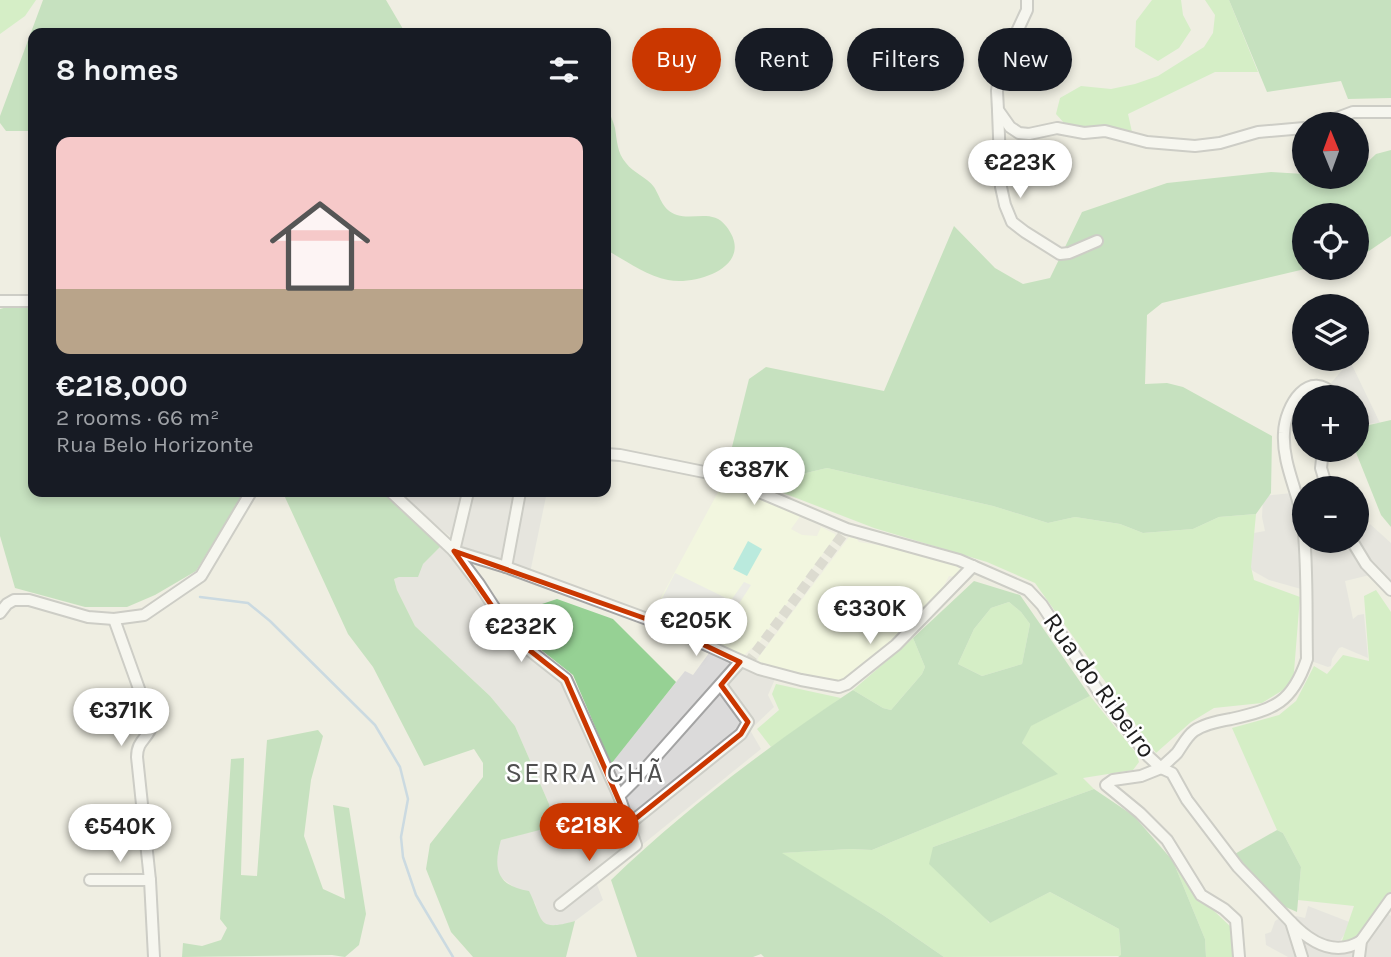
<!DOCTYPE html>
<meta charset="utf-8">
<style>
:root{--surface:#171b24;--page:#242831;--text:#f1f3f6;--muted:#9ea1a6;--accent:#ca3700}
body{margin:0;font-family:Karla,sans-serif;background:var(--page);color:var(--text);height:100vh;display:flex;flex-direction:column;font-size:26px;white-space:nowrap}
*{box-sizing:border-box;margin:0}
p{font-size:23px;color:var(--muted)}
.icon{flex:none;width:38px;height:38px;fill:none;stroke:currentColor;stroke-width:2;stroke-linecap:round;stroke-linejoin:round}
.map{position:relative;flex:1;overflow:hidden}
.sheet{position:absolute;left:28px;top:28px;width:583px;height:469px;display:flex;flex-direction:column;background:var(--surface);border-radius:14px;box-shadow:0 4px 10px #0003}
.sheet>*{flex:none}
.banner{position:absolute;left:632px;top:28px;width:653px;height:63px;display:flex;gap:14px}
.needle{width:46px;rotate:359deg}
.tools{position:absolute;left:1292px;top:112px;display:grid;gap:14px}
.tools a{display:grid;place-items:center;width:77px;height:77px;border-radius:50%;background:var(--surface);box-shadow:0 4px 10px #0003;font-size:35px}
.price{position:absolute;translate:-50% -60px;padding:0 16px;border-radius:24px;background:#fff;color:#222;font-size:23px;line-height:46px;filter:drop-shadow(0 2px 4px #0008)}
.price::after{content:'';position:absolute;left:50%;top:42px;width:21px;height:16px;margin-left:-10px;background:inherit;clip-path:polygon(0 0,100% 0,50% 100%)}
.price.active{background:var(--accent);color:#fff}
ul{padding:0;list-style:none}
li{display:grid;align-content:center;gap:14px;height:371px;padding:0 28px}
li span{display:grid;place-items:center;height:217px;border-radius:14px;color:#555}
li>.icon{margin-inline-start:auto}
span .icon{width:126px;height:126px;fill:#fffc;stroke-width:1}
li b{font-size:30px}
h2{display:flex;justify-content:space-between;align-items:center;height:84px;padding:0 28px;font-size:30px}
.tag{padding:0 24px;border-radius:32px;background:var(--surface);box-shadow:0 4px 10px #0003;font-size:24px;line-height:63px}
.tag.active{background:var(--accent);color:#fff}
.map>svg:first-child{display:block}
</style>
<div class="map">
<svg width="1391" height="957" viewBox="0 0 1391 957">
<rect width="100%" height="100%" fill="#efeee2"/>
<g fill="#dbdada">
<polygon points="1350,361 1380,423 1362,424 1356,421 1356,397 1338,397 1331,383"/>
<polygon points="395,492 547,492 530,573 467,550"/>
<polygon points="1292,493 1304,541 1356,541 1356,531 1361,536 1370,524 1391,543 1391,593 1374,574 1345,581 1353,619 1358,615 1364,614 1368,658 1342,647 1339,648 1332,659 1331,666 1328,667 1311,661 1301,589 1269,580 1253,571 1220,539 1265,531 1262,517 1263,496"/>
<polygon points="442,545 477,584 514,642 563,682 604,772 685,671 693,675 709,653 775,679 768,695 774,707 750,730 761,749 596,882 603,900 575,921 555,927 548,926 540,920 535,903 499,876 495,860 501,840 520,835 549,804 515,726 490,696 415,626 397,590 394,579 399,577 409,577"/>
<polygon points="1308,906 1352,923 1340,941 1339,948 1387,913 1391,916 1391,957 1288,957 1266,945 1265,934 1271,932 1275,921 1280,918 1294,921 1296,916 1305,918"/>
</g>
<g fill="#f5ffdb">
<polygon points="723,483 801,515 791,529 802,535 817,536 821,527 835,534 835,537 760,641 744,655 739,656 650,618"/>
<polygon points="849,537 856,538 859,542 890,547 956,565 961,570 955,577 949,576 940,593 886,646 840,681 780,672 759,663 758,658"/>
</g>
<g fill="#b5eda5">
<polygon points="0,0 36,0 25,16 0,34"/>
<polygon points="1152,0 1181,0 1183,15 1191,30 1179,48 1158,61 1135,47 1136,21"/>
<polygon points="1205,0 1229,0 1258,72 1215,72 1128,114 1132,132 1065,124 1056,114 1060,98 1081,86 1111,89 1135,84 1158,76 1204,47 1213,33 1215,15"/>
<polygon points="827,468 993,506 1048,523 1075,517 1120,524 1143,533 1193,529 1219,517 1256,514 1251,567 1254,580 1300,597 1293,684 1262,703 1214,708 1191,722 1156,753 1035,583 987,562 874,528 760,484"/>
<polygon points="1376,590 1391,612 1391,892 1359,937 1352,943 1342,941 1354,906 1298,900 1301,867 1283,833 1277,830 1232,728 1279,715 1296,701 1314,666 1327,674 1343,655 1369,661 1364,596"/>
<polygon points="1009,602 1021,612 1030,624 1022,664 982,676 958,664 974,629 991,608"/>
<polygon points="913,638 925,667 922,674 891,710 883,708 853,690"/>
<polygon points="776,684 841,698 771,747 757,729 779,710 772,694"/>
<polygon points="1090,696 1136,753 1139,762 1133,770 1083,778 1094,789 933,847 989,923 1050,892 1119,929 1121,956 944,957 883,915 780,853 850,849 872,850 1057,774 1022,743 1030,726"/>
<polygon points="1173,861 1193,891 1232,928 1237,957 1206,957 1205,939"/>
</g>
<g fill="#96d194" fill-rule="evenodd">
<polygon points="43,0 386,0 403,29 399,33 33,33 33,131 6,131 0,123 0,116"/>
<polygon points="1229,0 1391,0 1391,98 1348,99 1341,81 1267,92"/>
<path d="M606,103C608,111 613,120 615,128C617,140 617,153 626,163C633,173 647,177 654,187C661,198 662,210 677,215C694,220 713,209 726,226C757,265 698,286 668,280C646,276 624,259 606,250Z"/>
<polygon points="1391,150 1391,236 1369,251 1356,254 1356,215 1304,215 1304,268 1309,268 1162,303 1147,315 1145,384 1167,383 1183,387 1272,436 1271,493 1256,514 1219,517 1193,529 1143,533 1120,524 1075,517 1048,523 993,506 827,468 760,484 727,467 749,379 766,367 884,391 954,226 995,268 1023,284 1050,278 1082,212 1167,183 1271,172 1304,174 1304,177 1356,177 1356,173 1376,154"/>
<polygon points="14,305 33,305 33,492 245,492 196,571 155,595 127,607 85,607 15,588 0,536 0,309"/>
<polygon points="1391,420 1391,527 1381,515 1355,450 1356,428"/>
<path d="M280,492H381L442,545L423,564L418,577H399L394,579L397,590L415,626L490,696L515,726L549,804L551,827L501,840C493,868 496,886 529,891C544,921 536,932 575,921L566,957H473L451,932L426,869L430,844L483,777V763L474,749L424,766L373,667L348,634L284,495Z"/>
<path d="M974,581L1020,595L1090,696L1031,726L1022,743L1058,774L872,850L850,849L782,853L883,915L944,957H764L761,954L753,957H637L611,880C685,809 768,746 853,690L883,708L891,710L922,674L925,667L913,638ZM1009,602L1021,612L1030,624L1022,664L982,676L958,664L974,629L991,608Z"/>
<polygon points="557,599 613,619 676,682 611,764 573,675 521,634 533,607"/>
<polygon points="318,730 323,736 311,780 304,836 323,889 345,899 333,805 349,808 366,914 359,945 345,957 332,955 182,957 183,943 202,946 221,940 227,928 220,919 231,759 244,758 241,875 257,876 267,740"/>
<polygon points="1094,789 1134,816 1173,861 1205,939 1206,957 1118,957 1121,955 1119,929 1050,892 990,923 929,864 933,847"/>
<polygon points="1277,830 1283,833 1301,867 1297,912 1281,905 1233,855"/>
</g>
<polygon fill="#7be4d7" points="748,541 762,549 747,576 733,569"/>
<polygon fill="#e9e9e9" points="675,573 730,600 732,599 744,582 751,585 721,632 708,624 699,639 663,622 665,617 655,612"/>
<g fill="none" stroke-linecap="round" stroke-linejoin="round">
<polyline stroke="#a0c0e0" stroke-width="2.5" points="200,597 248,603 270,621 375,725 400,767 408,799 401,837 403,857 416,895 453,957"/>
<polyline stroke="#c5c4bb" stroke-width="10" stroke-dasharray="10 5" stroke-linecap="butt" points="747,664 847,529"/>
<defs>
<g id="minor">
<polyline points="1027,0 1027,10 1000,68 997,91 998,110 1010,127 1019,133 1029,134 1057,128 1084,133 1105,131 1147,142 1195,146 1220,143 1258,132 1304,128"/>
<polyline points="998,111 1001,187 1005,205 1012,222 1025,232 1060,254 1069,253 1097,241"/>
<polyline points="1321,124 1353,112 1391,112"/>
<polyline points="0,301 33,301"/>
<polyline points="1323,450 1321,468 1327,488"/>
<polyline points="606,454 620,455 719,475 847,529 959,560 1028,590 1042,605 1102,697 1148,756 1161,768 1141,776 1113,780 1106,785 1140,813 1167,840 1201,895 1224,909 1236,920 1239,957"/>
<polyline points="391,492 454,551 479,584 514,638 566,679 619,796 636,845 560,905"/>
<polyline points="468,492 454,551 506,567 658,623 759,669 801,680 839,687 847,684 896,645 973,566"/>
<polyline points="1352,541 1366,564 1391,590"/>
<polyline points="506,567 520,492"/>
<polyline points="0,613 7,604 14,600 29,600 88,617 114,619 144,615 201,576 251,492"/>
<path d="M114,619L152,725C148,739 137,740 137,757L150,880L154,957"/>
<polyline points="619,796 636,779 740,662"/>
<polyline points="629,824 741,734 748,722 721,685"/>
<polyline points="90,880 150,880"/>
<path d="M1291,922L1238,867L1187,800L1172,773L1161,768C1166,763 1172,758 1177,753C1182,746 1187,736 1194,731C1204,724 1219,721 1231,719C1275,709 1292,703 1307,659C1306,614 1308,568 1303,523C1299,493 1282,464 1284,433C1285,406 1309,366 1336,397"/>
<path d="M1302,957L1291,922C1311,943 1335,957 1361,941"/>
<polyline points="1359,957 1361,941 1391,899"/>
</g>
</defs>
<use href="#minor" stroke="#a4a4a4" stroke-width="14"/>
<use href="#minor" stroke="#fff" stroke-width="10"/>
</g>
<path d="M0 0H1391V957H0ZM454,551L658,623L740,662L721,685L748,722L741,734L629,824L566,679L514,638Z" fill="#efeee2" fill-opacity=".55" fill-rule="evenodd"/>
<path fill="none" stroke="#ca3700" stroke-width="5" stroke-linejoin="round" d="M454,551L658,623L740,662L721,685L748,722L741,734L629,824L566,679L514,638Z"/>
<g text-anchor="middle" stroke-width="5" stroke-linejoin="round" paint-order="stroke">
<g font-size="26" fill="#1d1d1d" stroke="#fff">
<text transform="translate(1100 685) rotate(54)" y="9">Rua do Ribeiro</text>
</g>
<g font-size="28" letter-spacing="2" fill="#505050" stroke="#fff">
<text x="585" y="782">SERRA CHÃ</text>
</g>
</g>
</svg>
<div class="tools">
<a><svg class="needle" viewBox="-14 -14 28 28"><path d="M0-13l5 13h-10z" fill="#e53935"/><path d="M0 13l5-13h-10z" fill="#9ea1a6"/></svg></a>
<a><svg class="icon" aria-label="locate" viewBox="0 0 24 24"><circle cx="12" cy="12" r="6"/><path d="M12 2v4M12 18v4M2 12h4M18 12h4"/></svg></a>
<a><svg class="icon" aria-label="layers" viewBox="0 0 24 24"><path d="M12 4l9 5-9 5-9-5zM3 14l9 5 9-5"/></svg></a>
<a>+</a>
<a>−</a>
</div>
<b class="price" style="left:1020px;top:200px">€223K</b>
<b class="price" style="left:754px;top:507px">€387K</b>
<b class="price" style="left:870px;top:646px">€330K</b>
<b class="price" style="left:696px;top:658px">€205K</b>
<b class="price" style="left:521px;top:664px">€232K</b>
<b class="price" style="left:121px;top:748px">€371K</b>
<b class="price active" style="left:589px;top:863px">€218K</b>
<b class="price" style="left:120px;top:864px">€540K</b>
<div class="banner">
<a class="tag active">Buy</a>
<a class="tag">Rent</a>
<a class="tag">Filters</a>
<a class="tag">New</a>
</div>
<section class="sheet">
<h2>8 homes<svg class="icon" aria-label="filters" viewBox="0 0 24 24"><path d="M4 7h16M4 17h16"/><circle cx="9" cy="7" r="2"/><circle cx="15" cy="17" r="2"/></svg></h2>
<ul>
<li><span style="background:linear-gradient(#f6c9c9 70%,#b9a48a 0)"><svg class="icon" aria-label="home" viewBox="0 0 24 24"><path d="M3 11l9-7 9 7M6 9v11h12V9"/></svg></span><div><b>€218,000</b><p>2 rooms · 66 m²</p><p>Rua Belo Horizonte</p></div></li>
</ul>
</section>
</div>
